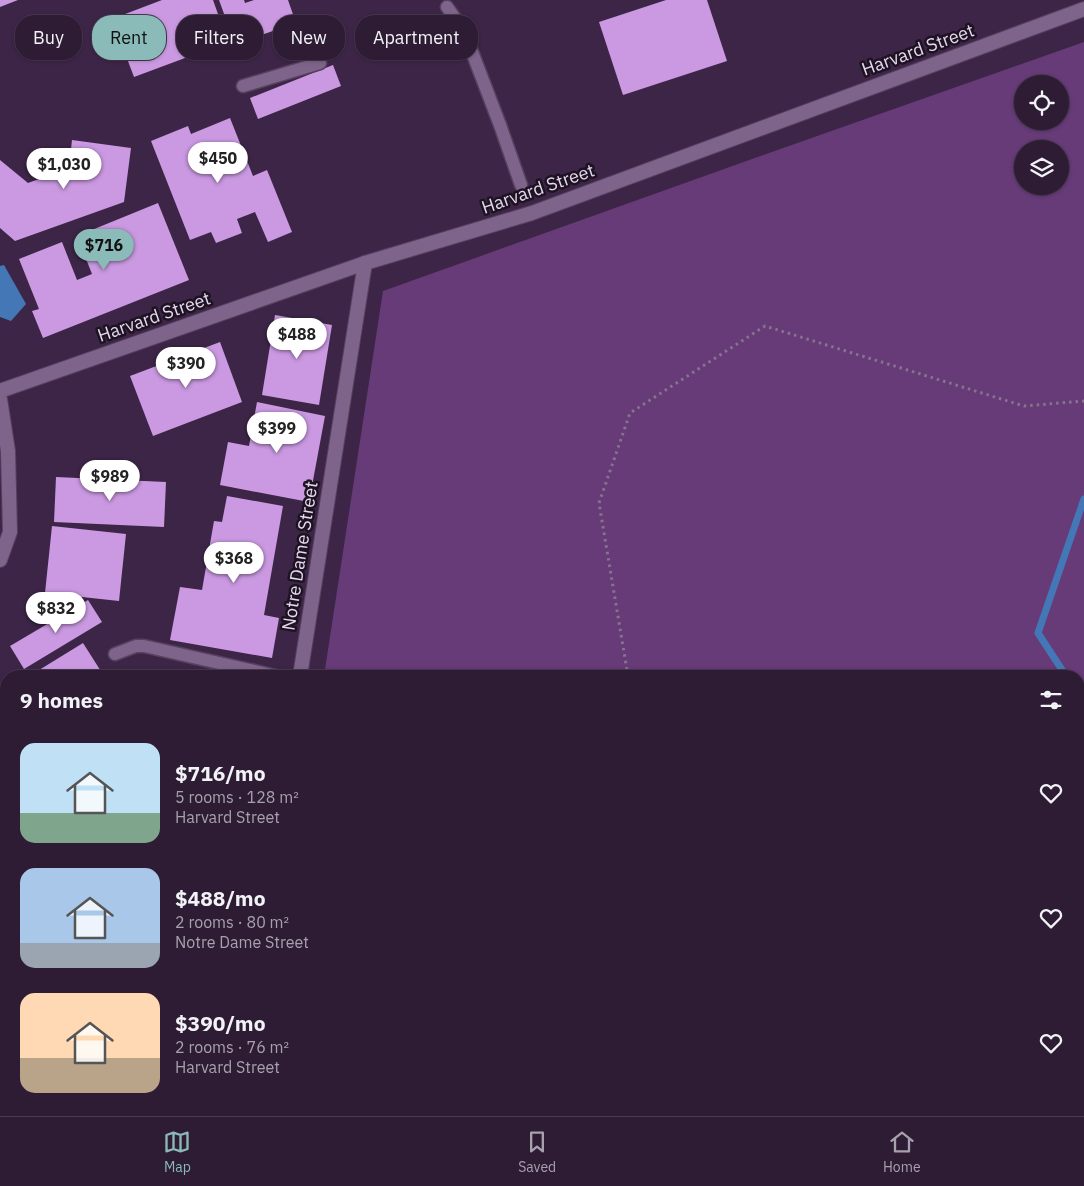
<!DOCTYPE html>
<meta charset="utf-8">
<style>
:root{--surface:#2e1c35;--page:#36253d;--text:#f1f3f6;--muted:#a7a1ad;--line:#493a50;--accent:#8bbbb9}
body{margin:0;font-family:"IBM Plex Sans",sans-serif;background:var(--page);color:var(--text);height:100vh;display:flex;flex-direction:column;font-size:19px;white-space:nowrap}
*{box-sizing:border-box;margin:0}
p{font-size:16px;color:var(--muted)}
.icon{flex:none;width:28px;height:28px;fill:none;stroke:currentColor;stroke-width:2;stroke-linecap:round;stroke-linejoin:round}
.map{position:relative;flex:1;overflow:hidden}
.details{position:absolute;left:0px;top:670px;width:1085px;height:446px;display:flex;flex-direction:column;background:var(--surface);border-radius:20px 20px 0 0;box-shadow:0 1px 4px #0004,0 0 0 1px var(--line)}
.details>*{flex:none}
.banner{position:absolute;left:15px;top:15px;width:500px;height:45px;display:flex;gap:10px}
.controls{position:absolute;left:1014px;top:75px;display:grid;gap:10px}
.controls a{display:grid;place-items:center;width:55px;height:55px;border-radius:50%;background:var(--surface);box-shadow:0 1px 4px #0004,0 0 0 1px var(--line);font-size:25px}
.price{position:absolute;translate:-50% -42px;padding:0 11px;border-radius:18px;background:#fff;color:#222;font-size:16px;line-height:32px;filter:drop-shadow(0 1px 2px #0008)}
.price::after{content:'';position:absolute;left:50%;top:30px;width:15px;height:11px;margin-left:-8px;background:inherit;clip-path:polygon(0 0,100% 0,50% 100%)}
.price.current{background:var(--accent);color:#111}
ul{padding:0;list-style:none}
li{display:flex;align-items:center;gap:15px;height:125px;padding:0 20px}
li span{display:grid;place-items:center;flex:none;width:140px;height:100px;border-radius:15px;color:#555}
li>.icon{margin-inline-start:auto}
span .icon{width:60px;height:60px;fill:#fffc;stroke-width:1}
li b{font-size:21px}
h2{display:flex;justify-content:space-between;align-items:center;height:60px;padding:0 20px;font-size:21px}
.chip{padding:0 18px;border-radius:20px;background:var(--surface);box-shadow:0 1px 4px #0004,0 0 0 1px var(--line);font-size:18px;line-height:45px}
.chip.current{background:var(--accent);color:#111}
.dock{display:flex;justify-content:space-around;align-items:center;height:70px;border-top:1px solid var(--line);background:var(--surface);font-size:14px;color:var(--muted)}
.dock a{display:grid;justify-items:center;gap:2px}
.dock .current{color:var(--accent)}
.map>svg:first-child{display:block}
</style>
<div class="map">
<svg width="1084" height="1116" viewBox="0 0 1084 1116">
<rect width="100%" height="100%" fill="#3d2547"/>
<path fill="#663b78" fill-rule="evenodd" d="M1084,42V1116H376L377,1110H1079V676H324L383,291L786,147ZM1022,84H1060V121H1022ZM1022,149H1060V186H1022Z"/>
<polygon fill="#4377b6" points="4,265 26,304 11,321 0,317 0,266"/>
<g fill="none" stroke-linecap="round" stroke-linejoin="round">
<g stroke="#4377b6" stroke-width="7">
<polyline points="1066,676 1038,633 1084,499"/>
<polyline points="1079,695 1082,700 1084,725"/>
<polyline points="1079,924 1084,918"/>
</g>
</g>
<g fill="#ca99e1">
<polygon points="0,0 18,0 0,7"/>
<polygon points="162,0 213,0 228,42 134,77 112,19"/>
<polygon points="219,0 244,0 245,3 254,0 288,0 296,23 235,44"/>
<polygon points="666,0 707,0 727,61 623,95 599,22"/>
<polygon points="333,65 341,86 258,119 250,98"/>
<polygon points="230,118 253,176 267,170 292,232 268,242 255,212 237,219 242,233 216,243 211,232 190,240 151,141 188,126 191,134"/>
<polygon points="72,140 131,148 124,202 15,241 0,228 0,160 28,183 69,168"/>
<polygon points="158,203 189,280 43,338 32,311 39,309 19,259 62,242 77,280 92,274 77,236"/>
<polygon points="275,315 332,325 319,405 262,395"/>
<polygon points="220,342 242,402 153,436 130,376"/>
<polygon points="257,402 325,416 309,502 220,485 228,442 249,446"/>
<polygon points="56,477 166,482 164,527 54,522"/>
<polygon points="227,496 283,506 264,615 279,618 272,658 170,640 180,587 202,590 214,521 222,522"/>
<polygon points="52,526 126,534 119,601 45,593"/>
<polygon points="88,600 102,622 24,669 10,646"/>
<polygon points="83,643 104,676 32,676 31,675"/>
<polygon points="0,716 6,718 6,793 0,812"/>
<polygon points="6,900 6,978 0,970 0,905"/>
<polygon points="0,982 6,991 6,1104 0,1096 0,1066 3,1064 0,1060"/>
<polygon points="200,1110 228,1110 232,1116 205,1116"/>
<polygon points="240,1110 254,1110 258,1116 233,1116"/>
<polygon points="754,1110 1016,1110 1014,1116 758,1116 753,1115"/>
</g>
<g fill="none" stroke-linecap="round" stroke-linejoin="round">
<defs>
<g id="service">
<polyline points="447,7 464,31 500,125 521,185"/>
<polyline points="243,86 320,63"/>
<polyline points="115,654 136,646 144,646 276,676"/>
</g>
<g id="minor">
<polyline points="0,391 365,263 532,213 1084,9"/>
<polyline points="0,399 8,451 10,532 0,560"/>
<polyline points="300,676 365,263"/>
<polyline points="117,1116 125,1110"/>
</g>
</defs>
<use href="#service" stroke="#56415f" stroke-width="15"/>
<use href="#minor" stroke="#56415f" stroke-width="16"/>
<g stroke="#86738f" stroke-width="3" stroke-dasharray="2.5 4" stroke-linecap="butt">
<polyline points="628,676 599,503 630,413 765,326 1024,406 1084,401"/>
<polyline points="662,1116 662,1110"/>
</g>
<use href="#service" stroke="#7e648b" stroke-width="12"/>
<use href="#minor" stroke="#7e648b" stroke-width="14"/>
</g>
<g text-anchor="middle" stroke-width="5" stroke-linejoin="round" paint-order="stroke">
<g font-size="18" fill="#e6d8ee" stroke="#1e1323">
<text transform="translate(918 50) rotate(-20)" y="6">Harvard Street</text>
<text transform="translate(538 189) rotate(-19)" y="6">Harvard Street</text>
<text transform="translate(154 317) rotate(-19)" y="6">Harvard Street</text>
<text transform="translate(300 556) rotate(-81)" y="6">Notre Dame Street</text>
</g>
</g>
</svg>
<div class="controls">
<a><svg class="icon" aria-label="locate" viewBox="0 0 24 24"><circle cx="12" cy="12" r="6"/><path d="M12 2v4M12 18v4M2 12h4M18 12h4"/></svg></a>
<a><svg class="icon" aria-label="layers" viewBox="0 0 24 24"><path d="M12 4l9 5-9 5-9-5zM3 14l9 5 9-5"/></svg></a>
</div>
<b class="price" style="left:218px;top:184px">$450</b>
<b class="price" style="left:64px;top:190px">$1,030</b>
<b class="price current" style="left:104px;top:271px">$716</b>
<b class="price" style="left:297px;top:360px">$488</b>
<b class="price" style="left:186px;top:389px">$390</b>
<b class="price" style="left:277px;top:454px">$399</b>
<b class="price" style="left:110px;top:502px">$989</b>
<b class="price" style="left:234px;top:584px">$368</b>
<b class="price" style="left:56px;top:634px">$832</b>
<div class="banner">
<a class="chip">Buy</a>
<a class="chip current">Rent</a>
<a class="chip">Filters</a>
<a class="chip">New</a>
<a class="chip">Apartment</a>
</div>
<section class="details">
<h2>9 homes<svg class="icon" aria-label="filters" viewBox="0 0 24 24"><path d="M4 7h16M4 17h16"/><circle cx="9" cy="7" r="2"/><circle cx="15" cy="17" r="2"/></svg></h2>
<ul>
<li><span style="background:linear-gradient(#bfe0f5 70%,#7fa58c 0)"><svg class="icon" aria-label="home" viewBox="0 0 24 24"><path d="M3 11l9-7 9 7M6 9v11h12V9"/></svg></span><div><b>$716/mo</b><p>5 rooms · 128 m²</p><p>Harvard Street</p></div><svg class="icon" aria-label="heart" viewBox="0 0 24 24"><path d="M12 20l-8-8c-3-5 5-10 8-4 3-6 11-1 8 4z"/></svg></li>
<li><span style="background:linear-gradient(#a9c7e8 75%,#9aa5b1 0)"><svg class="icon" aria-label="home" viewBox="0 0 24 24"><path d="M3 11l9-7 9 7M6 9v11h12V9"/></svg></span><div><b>$488/mo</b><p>2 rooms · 80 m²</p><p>Notre Dame Street</p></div><svg class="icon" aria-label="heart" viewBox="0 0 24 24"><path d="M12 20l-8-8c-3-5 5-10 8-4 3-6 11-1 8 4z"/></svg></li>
<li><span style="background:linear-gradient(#ffd9b3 65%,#b9a48a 0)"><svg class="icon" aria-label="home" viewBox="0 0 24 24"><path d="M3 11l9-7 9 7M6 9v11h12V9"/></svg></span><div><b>$390/mo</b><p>2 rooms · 76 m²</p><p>Harvard Street</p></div><svg class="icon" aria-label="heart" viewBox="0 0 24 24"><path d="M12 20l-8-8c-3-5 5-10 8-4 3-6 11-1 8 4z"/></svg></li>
</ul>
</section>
</div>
<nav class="dock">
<a class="current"><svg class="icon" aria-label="map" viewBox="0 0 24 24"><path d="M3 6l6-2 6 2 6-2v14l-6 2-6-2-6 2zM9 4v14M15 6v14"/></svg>Map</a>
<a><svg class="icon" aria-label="saved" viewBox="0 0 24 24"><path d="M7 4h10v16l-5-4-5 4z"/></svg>Saved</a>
<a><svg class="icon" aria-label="home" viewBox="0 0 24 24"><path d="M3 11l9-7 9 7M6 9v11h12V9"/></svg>Home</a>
</nav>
